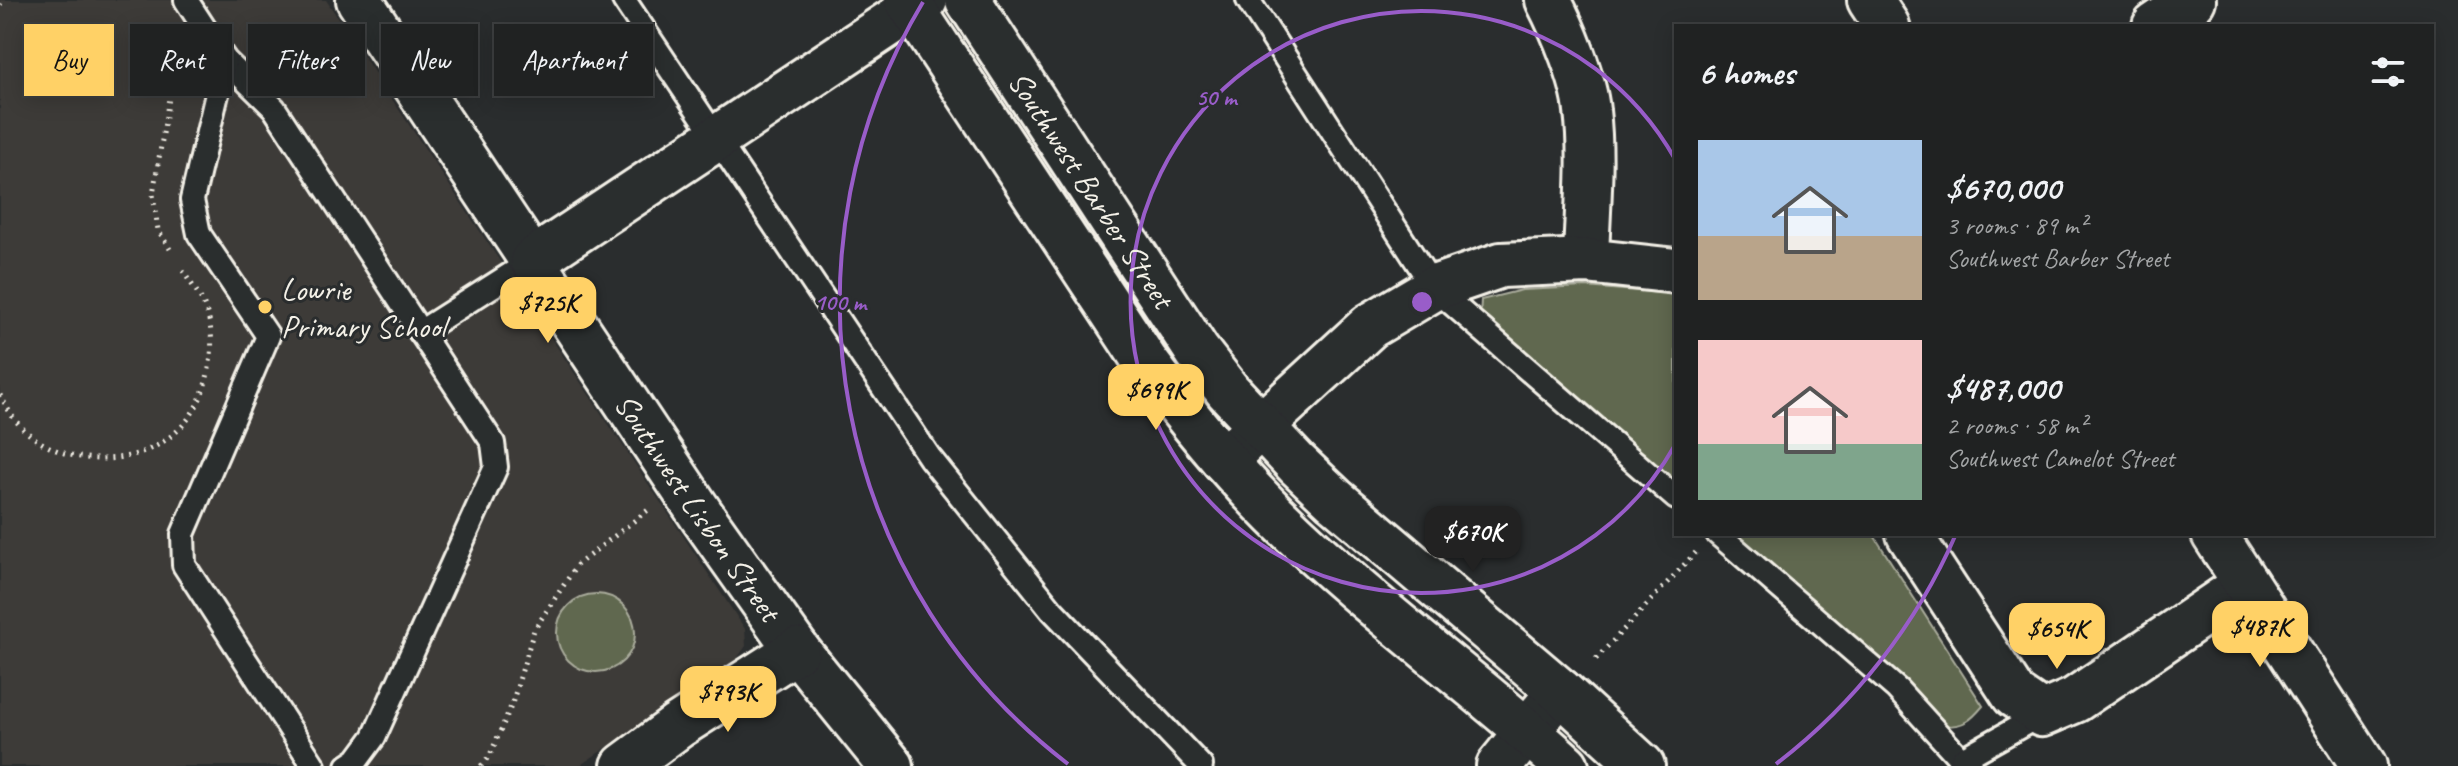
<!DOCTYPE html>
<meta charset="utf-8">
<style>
:root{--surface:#202222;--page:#282a2a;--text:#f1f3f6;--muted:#a2a4a5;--line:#3d3f40;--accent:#ffd166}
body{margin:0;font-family:Caveat,sans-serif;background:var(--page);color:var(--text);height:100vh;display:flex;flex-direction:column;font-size:30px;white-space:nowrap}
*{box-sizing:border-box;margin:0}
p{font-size:26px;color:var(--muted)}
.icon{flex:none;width:44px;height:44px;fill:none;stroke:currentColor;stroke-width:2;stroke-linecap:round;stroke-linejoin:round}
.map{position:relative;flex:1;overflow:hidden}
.panel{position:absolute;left:1674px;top:24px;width:760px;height:512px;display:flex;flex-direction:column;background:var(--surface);border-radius:0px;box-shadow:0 4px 20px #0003,0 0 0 2px var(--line)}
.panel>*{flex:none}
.top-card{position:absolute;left:24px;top:24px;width:760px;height:72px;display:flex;gap:16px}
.price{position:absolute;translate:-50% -68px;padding:0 18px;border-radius:16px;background:var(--accent);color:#111;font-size:26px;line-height:52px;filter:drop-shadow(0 2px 4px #0008)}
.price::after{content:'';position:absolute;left:50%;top:48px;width:24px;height:18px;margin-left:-12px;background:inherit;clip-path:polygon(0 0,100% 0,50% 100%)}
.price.on{background:#222;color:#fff}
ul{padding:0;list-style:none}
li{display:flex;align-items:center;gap:24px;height:200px;padding:0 24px}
li span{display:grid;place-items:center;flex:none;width:224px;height:160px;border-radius:0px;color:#555}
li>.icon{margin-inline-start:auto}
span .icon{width:96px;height:96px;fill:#fffc;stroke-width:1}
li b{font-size:34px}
h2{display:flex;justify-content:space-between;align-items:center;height:96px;padding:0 24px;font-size:34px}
.chip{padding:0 28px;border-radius:0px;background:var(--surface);box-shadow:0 4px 20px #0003,0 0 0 2px var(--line);font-size:28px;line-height:72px}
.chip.on{background:var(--accent);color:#111}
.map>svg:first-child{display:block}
</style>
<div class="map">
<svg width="2458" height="766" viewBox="0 0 2458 766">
<rect width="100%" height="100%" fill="#2a2d2e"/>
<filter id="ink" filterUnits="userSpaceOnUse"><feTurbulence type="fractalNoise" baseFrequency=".0125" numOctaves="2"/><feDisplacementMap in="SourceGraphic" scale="16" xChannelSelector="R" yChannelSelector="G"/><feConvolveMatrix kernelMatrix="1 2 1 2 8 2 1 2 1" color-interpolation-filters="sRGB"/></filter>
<g filter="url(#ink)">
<polygon fill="#3d3a38" points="0,0 326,0 745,629 746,646 735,661 579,766 0,766"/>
<g fill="#60684f" stroke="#aaac9c" stroke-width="2">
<polygon points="1585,287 1676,294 1676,484 1480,319 1481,300 1522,290"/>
<path d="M1734,534H1873L1983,706C1971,720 1965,726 1945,726Z"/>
<circle cx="596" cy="633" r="39"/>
</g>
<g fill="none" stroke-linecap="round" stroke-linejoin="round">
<defs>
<g id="lane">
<polyline points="186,0 225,60 274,108 493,443 496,467 374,737 357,760 348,766"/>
<polyline points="624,0 930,458 1052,610 1201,766"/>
<polyline points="1248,0 1434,288 1676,498"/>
<polyline points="225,60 192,200 199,234 268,336 183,534 184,565 314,766"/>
<polyline points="420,332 533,260"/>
<polyline points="1718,534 1897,689 1967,766"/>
<polyline points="1962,759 2042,714"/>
</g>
<g id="street">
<path id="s1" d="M359,0L702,516L797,650L891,766"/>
<path d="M1548,0C1563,29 1584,79 1587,111C1593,161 1587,211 1586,261"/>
<polyline points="1870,0 1887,26"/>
<polyline points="2155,26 2193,0"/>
<polyline points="533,260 925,0"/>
<polyline points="1224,460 1370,326 1434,288 1501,265 1586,261 1676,271"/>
<polyline points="1909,534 2014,695 2042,714 2075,700 2246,584"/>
<polyline points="2214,534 2364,766"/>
<polyline points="624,766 678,726 797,650"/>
<polyline points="1499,766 1560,691"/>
</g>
<g id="secondary">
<path d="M907,0L1145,361C1185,415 1227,467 1275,515C1366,605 1472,680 1566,766"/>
<path id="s2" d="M968,0L1197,351L1228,391L1297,464L1334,499L1560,691L1642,766"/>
</g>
</defs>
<use href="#lane" stroke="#f4f1e8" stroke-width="28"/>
<use href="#street" stroke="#f4f1e8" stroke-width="50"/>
<use href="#secondary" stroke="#f4f1e8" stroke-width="50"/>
<g stroke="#f4f1e8" stroke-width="5" stroke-dasharray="2 6" stroke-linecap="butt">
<polyline points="0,5 2,0"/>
<polyline points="170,37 174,68 153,194 158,230 170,249"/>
<path d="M0,395C5,403 10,414 16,421C59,472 147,472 188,419C201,402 207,382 210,362C213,346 212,324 205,308C201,295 190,283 183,271"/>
<polyline points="1596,659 1697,551"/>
<polyline points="481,766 490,755 512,704 534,630 577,565 648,510"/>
</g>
<use href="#lane" stroke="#2a2d2e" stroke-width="22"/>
<use href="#street" stroke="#2a2d2e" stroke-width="44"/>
<use href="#secondary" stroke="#2a2d2e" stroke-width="44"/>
</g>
</g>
<g fill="none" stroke="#995dc9" stroke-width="4">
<path d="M1675 445A291 291 0 1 1 1675 159"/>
<path d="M1956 534A582 582 0 0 1 1776 764M1068 764A582 582 0 0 1 923 2"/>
</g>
<circle fill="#ffd166" stroke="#2a2d2e" stroke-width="3" cx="265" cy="307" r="8"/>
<g text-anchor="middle" stroke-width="6" stroke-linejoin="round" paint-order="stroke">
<g font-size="32" fill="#f4f1e8" stroke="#2a2d2e">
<text dy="11" stroke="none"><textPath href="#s2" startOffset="226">Southwest Barber Street</textPath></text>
<text dy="11" stroke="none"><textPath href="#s1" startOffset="610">Southwest Lisbon Street</textPath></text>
</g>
<g font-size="32" fill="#f4f1e8" stroke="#2a2d2e" text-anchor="start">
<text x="281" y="300">Lowrie<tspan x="281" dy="37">Primary School</tspan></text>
</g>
</g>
<circle cx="1422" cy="302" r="12" fill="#995dc9" stroke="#2a2d2e" stroke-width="4"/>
<g font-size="24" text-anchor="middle" font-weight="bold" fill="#995dc9" stroke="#2a2d2e" stroke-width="6" stroke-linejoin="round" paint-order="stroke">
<text x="1216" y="105">50 m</text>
<text x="840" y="310">100 m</text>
</g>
</svg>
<b class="price" style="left:548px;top:345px">$725K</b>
<b class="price" style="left:1156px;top:432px">$699K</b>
<b class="price on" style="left:1473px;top:574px">$670K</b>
<b class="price" style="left:2260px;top:669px">$487K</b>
<b class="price" style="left:2057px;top:671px">$654K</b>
<b class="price" style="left:728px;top:734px">$793K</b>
<div class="top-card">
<a class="chip on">Buy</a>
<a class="chip">Rent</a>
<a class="chip">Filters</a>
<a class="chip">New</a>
<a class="chip">Apartment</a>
</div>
<section class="panel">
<h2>6 homes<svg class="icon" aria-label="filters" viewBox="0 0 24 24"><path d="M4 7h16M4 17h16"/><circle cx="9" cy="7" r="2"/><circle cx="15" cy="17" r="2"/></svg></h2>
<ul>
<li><span style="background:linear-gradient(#a9c7e8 60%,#b9a48a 0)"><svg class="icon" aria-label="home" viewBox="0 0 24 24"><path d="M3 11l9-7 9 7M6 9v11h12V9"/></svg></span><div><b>$670,000</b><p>3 rooms · 89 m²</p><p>Southwest Barber Street</p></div></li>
<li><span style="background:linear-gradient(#f6c9c9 65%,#7fa58c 0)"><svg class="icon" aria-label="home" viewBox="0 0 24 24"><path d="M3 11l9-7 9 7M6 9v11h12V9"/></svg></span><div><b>$487,000</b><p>2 rooms · 58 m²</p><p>Southwest Camelot Street</p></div></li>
</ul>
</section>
</div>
